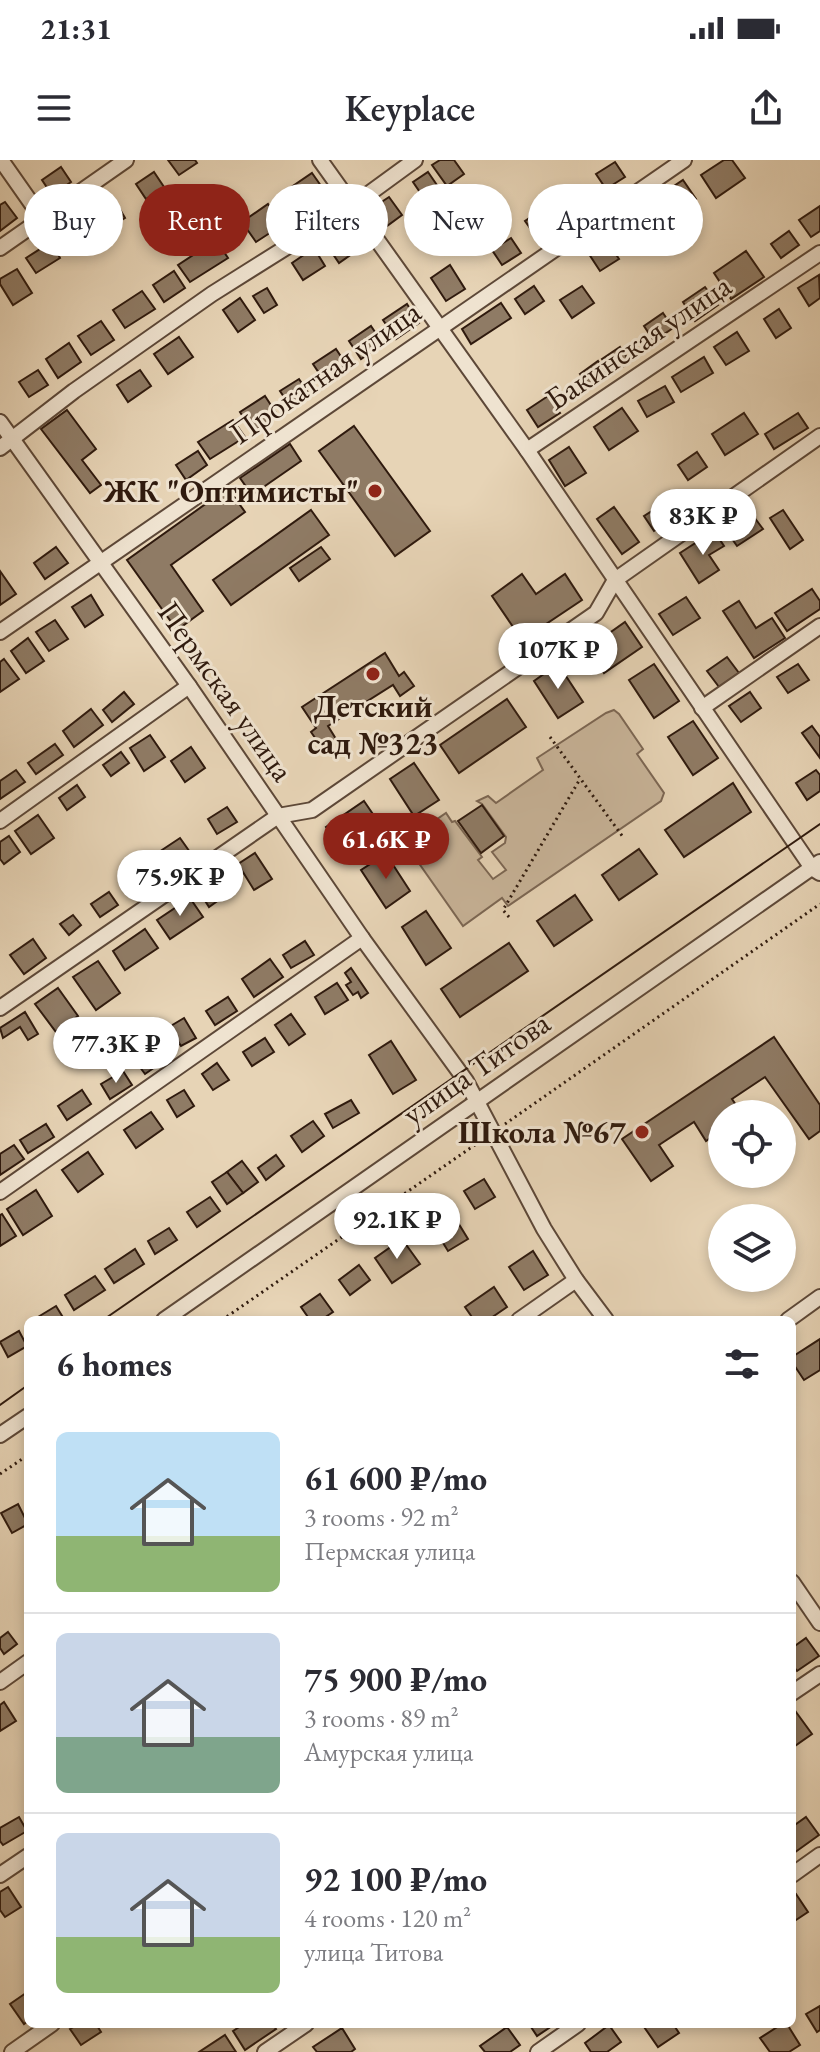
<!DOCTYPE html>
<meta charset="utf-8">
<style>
:root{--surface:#fff;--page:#f2f2f3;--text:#2b2b33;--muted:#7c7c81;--line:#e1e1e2;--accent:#8f2418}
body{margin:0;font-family:"EB Garamond",serif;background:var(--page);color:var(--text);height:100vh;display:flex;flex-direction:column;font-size:30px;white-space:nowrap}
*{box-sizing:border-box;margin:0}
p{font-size:26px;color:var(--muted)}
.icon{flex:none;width:44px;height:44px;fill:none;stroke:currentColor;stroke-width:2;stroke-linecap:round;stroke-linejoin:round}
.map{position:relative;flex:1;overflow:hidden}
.details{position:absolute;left:24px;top:1156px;width:772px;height:712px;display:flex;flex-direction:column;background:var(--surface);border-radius:12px;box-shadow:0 4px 12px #0003}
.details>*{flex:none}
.top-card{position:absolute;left:24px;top:24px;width:772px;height:72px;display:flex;gap:16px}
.fabs{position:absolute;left:708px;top:940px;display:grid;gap:16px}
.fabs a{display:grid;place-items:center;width:88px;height:88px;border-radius:50%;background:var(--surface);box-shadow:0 4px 12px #0003;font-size:40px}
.price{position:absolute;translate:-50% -68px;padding:0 18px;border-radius:28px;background:#fff;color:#222;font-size:26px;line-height:52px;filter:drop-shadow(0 2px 4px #0008)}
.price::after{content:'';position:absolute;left:50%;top:48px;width:24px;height:18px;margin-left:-12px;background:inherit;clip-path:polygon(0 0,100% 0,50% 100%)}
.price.selected{background:var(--accent);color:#fff}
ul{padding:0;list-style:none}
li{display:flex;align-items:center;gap:24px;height:200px;padding:0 32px}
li+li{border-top:2px solid var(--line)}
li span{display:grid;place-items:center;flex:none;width:224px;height:160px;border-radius:12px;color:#555}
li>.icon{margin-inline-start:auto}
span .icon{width:96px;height:96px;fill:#fffc;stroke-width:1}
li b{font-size:34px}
h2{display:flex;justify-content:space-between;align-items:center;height:96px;padding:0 32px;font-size:34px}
.pill{padding:0 28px;border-radius:36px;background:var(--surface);box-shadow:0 4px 12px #0003;font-size:28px;line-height:72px}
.pill.selected{background:var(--accent);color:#fff}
.status{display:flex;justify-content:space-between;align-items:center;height:56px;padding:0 40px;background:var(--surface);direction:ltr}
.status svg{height:22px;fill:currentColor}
header{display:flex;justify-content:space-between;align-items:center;height:104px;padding:0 32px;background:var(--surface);font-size:36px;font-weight:600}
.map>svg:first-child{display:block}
</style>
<div class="status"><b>21:31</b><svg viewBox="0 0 49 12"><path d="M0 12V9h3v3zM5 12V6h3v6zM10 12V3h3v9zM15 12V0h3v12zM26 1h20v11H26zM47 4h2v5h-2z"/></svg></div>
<header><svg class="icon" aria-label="menu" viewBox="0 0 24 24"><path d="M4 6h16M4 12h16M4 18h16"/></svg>Keyplace<svg class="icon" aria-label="share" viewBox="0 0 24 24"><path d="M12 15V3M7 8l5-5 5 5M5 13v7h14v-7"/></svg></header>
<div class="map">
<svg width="820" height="1892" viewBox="0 0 820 1892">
<rect width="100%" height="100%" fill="#e7d4b6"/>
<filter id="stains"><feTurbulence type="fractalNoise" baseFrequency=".0025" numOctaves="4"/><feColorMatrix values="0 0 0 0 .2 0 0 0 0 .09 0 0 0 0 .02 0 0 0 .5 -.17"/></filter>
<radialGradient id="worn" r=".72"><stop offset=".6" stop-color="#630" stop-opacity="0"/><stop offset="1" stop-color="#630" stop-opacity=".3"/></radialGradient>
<polygon fill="#c8b499" stroke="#7c6754" stroke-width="2" points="614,550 619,554 643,589 637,594 664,633 661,641 508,746 502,738 463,766 404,682 446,653 452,662 455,661 482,697 478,700 493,719 506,710 492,692 505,683 506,677 482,644 477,641 488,636 496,643 543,610 537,598 606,553"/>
<g fill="#8f7b65" stroke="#2f1a0e" stroke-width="2">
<polygon points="168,0 195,0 197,3 179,15"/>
<polygon points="440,0 454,0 464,14 447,26 432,5"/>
<polygon points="724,0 732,0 745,18 716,38 701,15"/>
<polygon points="615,2 625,17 606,29 596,14"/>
<polygon points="61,7 71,22 52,35 42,20"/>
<polygon points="154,12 164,27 146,39 136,24"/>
<polygon points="428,12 441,31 426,41 413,22"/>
<polygon points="312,13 326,33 301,50 287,30"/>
<polygon points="683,20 696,39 672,56 659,36"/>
<polygon points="583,27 593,42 575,54 564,39"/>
<polygon points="389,37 402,55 387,66 374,47"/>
<polygon points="115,41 125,58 104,71 94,54"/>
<polygon points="5,42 17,58 0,71 0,45"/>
<polygon points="268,44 282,65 256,82 242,62"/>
<polygon points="547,46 559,64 537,78 525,61"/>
<polygon points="820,46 820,71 811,77 799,60"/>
<polygon points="648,48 662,66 639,84 625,65"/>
<polygon points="342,64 359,89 339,103 322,78"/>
<polygon points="82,65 92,80 74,92 64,77"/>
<polygon points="789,71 799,85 781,98 771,84"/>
<polygon points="604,76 619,99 600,111 585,88"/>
<polygon points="511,78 521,93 502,105 492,90"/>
<polygon points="216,80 228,98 190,122 178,105"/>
<polygon points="51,82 60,98 36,113 26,98"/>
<polygon points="314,88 325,106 303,120 292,103"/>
<polygon points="746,91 764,117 731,139 714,113"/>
<polygon points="450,105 465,129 446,141 431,118"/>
<polygon points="17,109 32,133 13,145 0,124 0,119"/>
<polygon points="174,111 185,128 164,142 153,125"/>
<polygon points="819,115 820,138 809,146 798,128"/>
<polygon points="534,126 544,141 525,154 515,139"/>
<polygon points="582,126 594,143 572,158 560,140"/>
<polygon points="705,127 718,145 695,161 683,142"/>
<polygon points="267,128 277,145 264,153 253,136"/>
<polygon points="142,131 155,149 125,168 113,150"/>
<polygon points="240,138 255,160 238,172 223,150"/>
<polygon points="501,143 511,158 471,184 462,169"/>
<polygon points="407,144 419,163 396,179 383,160"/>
<polygon points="779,149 791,168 776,178 764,159"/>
<polygon points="663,153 673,168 654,181 644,166"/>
<polygon points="101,161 114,180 91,195 78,176"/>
<polygon points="371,166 383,184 361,199 349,181"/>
<polygon points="737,172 749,191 726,205 714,187"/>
<polygon points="179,177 193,197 168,214 154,194"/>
<polygon points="69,183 81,202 58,218 46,199"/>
<polygon points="620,187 630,202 612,214 602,199"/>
<polygon points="336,189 348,207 325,222 313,204"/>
<polygon points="704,197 713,213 681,232 672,217"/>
<polygon points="598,201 608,216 590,228 580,214"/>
<polygon points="38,210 48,225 29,237 19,222"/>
<polygon points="140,210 151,226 128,242 117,225"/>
<polygon points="299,219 309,234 290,246 280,231"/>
<polygon points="665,226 674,242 647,257 638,241"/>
<polygon points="265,236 278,256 253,272 240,252"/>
<polygon points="548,236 560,253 538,267 527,250"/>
<polygon points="622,248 638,271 609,290 594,267"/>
<polygon points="67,250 96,289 82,300 101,325 90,333 41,269"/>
<polygon points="744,253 758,274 725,295 712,274"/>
<polygon points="798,253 808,268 774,289 765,274"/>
<polygon points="233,260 245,277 210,299 198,282"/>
<polygon points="354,266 430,371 395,396 319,291"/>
<polygon points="290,284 301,301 252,335 240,318"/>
<polygon points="569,287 586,313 565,326 549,300"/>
<polygon points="198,291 207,305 186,320 176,305"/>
<polygon points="697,292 707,307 688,320 678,305"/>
<polygon points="228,328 245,352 171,405 203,451 177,470 127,400"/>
<polygon points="663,344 673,359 654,371 644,356"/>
<polygon points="614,347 639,382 622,394 597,359"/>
<polygon points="748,349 763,369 737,386 723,366"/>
<polygon points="311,350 329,375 231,445 213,420"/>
<polygon points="783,350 803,380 790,389 770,358"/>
<polygon points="714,371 724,386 709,395 719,410 699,423 680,393"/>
<polygon points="56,387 68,403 45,419 34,403"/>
<polygon points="321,387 330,399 299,421 290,408"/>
<polygon points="0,411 16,434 0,445"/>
<polygon points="522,414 536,434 565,414 582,440 522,480 492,436"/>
<polygon points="812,429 820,441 820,449 787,471 775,453"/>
<polygon points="91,435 103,455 85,467 72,447"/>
<polygon points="686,437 700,458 673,475 659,454"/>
<polygon points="739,441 756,468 772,458 785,478 754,498 723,451"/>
<polygon points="55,460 68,479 49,491 36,472"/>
<polygon points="625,462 642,487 604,513 587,489"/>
<polygon points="28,478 44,501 26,513 11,491"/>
<polygon points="385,493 399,516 404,512 414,526 400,536 393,525 328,566 336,579 322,588 311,572 316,568 302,547"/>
<polygon points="727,497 739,513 719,527 707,511"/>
<polygon points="4,499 19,519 0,532 0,502"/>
<polygon points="558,504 583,542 558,558 534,521"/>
<polygon points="654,504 679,541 654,558 629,520"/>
<polygon points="798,504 809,520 788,533 777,517"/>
<polygon points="124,532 134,544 112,562 103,550"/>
<polygon points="750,532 761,548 741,562 729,546"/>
<polygon points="507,539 526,567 459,613 440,585"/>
<polygon points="91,549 103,565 74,587 63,571"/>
<polygon points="693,561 718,598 693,615 668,577"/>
<polygon points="812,566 820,577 820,598 802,573"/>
<polygon points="150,575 165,597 144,611 130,588"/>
<polygon points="55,584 63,595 36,614 28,603"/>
<polygon points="191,587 205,608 185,622 171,601"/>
<polygon points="121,592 129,603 111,616 103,605"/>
<polygon points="414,603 439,640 414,656 390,619"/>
<polygon points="16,610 25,622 0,639 0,621"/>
<polygon points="816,610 820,615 820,631 807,640 796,623"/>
<polygon points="733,623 751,652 684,697 665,670"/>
<polygon points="77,625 85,637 67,650 59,638"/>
<polygon points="364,641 381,666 343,692 326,667"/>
<polygon points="482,645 504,676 481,693 458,661"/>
<polygon points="227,647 237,662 217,674 208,659"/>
<polygon points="38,655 54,678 31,694 15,671"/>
<polygon points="9,676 20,692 4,704 0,699 0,682"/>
<polygon points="180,678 192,695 165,714 153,696"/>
<polygon points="639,689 657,714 619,740 602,715"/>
<polygon points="255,693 272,719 254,730 238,704"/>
<polygon points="386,694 410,731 386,748 361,710"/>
<polygon points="145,706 154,719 136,731 127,718"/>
<polygon points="213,722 223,737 209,747 199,731"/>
<polygon points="109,732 118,745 100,757 91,744"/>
<polygon points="575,735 592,760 554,786 537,761"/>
<polygon points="190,738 203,757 170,779 157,760"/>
<polygon points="426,751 451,788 426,805 402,767"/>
<polygon points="73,755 81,765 69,775 60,764"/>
<polygon points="145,769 158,788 125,810 113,791"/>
<polygon points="33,779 46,798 24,814 10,795"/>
<polygon points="305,781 314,795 291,808 283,795"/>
<polygon points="509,783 528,811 460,857 441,829"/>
<polygon points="270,799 283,817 254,837 242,819"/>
<polygon points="98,801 120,833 96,850 73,817"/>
<polygon points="351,808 368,833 361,838 358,832 353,835 346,825 351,822 345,813"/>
<polygon points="337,823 348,840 325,854 315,837"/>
<polygon points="58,828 78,856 56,872 35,844"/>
<polygon points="228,837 237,851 215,865 206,851"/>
<polygon points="25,852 38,874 28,880 20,867 3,878 0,868"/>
<polygon points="291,854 305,874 289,885 275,865"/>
<polygon points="184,858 196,878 181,886 169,867"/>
<polygon points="160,874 174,894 145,914 131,895"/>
<polygon points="774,877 820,945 820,971 809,979 765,917 732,939 742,954 722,954 722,970 706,981 694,962 659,985 673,1006 651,1021 622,979"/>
<polygon points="265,878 274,892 252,906 243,892"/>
<polygon points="391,881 416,920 393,934 369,895"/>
<polygon points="217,903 229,920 213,930 202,914"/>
<polygon points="123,911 132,925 110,939 101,924"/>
<polygon points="82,930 91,944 67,960 58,946"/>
<polygon points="184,930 194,946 177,957 167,940"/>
<polygon points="351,940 359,953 333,968 325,954"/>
<polygon points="151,952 163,969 136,988 124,970"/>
<polygon points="313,961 324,976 302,992 291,976"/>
<polygon points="46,964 54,977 28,993 20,980"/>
<polygon points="14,985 24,999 0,1015 0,994"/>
<polygon points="88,992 103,1014 78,1032 62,1010"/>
<polygon points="276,995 284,1006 266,1020 258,1008"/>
<polygon points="242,1001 258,1022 243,1033 227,1012"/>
<polygon points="227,1012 243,1033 227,1044 212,1022"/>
<polygon points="484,1019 495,1037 475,1049 464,1031"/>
<polygon points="36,1030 52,1056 23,1075 7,1049"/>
<polygon points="210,1037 220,1051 197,1067 187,1052"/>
<polygon points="449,1048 468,1079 448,1091 429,1060"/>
<polygon points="2,1054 16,1076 0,1086 0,1055"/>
<polygon points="169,1068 177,1080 155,1094 148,1081"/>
<polygon points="402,1079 420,1104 392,1123 375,1098"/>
<polygon points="135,1089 144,1104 114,1123 105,1109"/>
<polygon points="533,1091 548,1115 524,1130 509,1107"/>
<polygon points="359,1105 370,1120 350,1135 339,1120"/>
<polygon points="95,1116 105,1130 74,1150 65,1135"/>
<polygon points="494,1127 507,1147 488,1160 474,1160 465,1147"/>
<polygon points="320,1134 333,1152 321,1160 310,1160 301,1147"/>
<polygon points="56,1146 64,1159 40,1160 38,1157"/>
<polygon points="19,1171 27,1186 8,1197 0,1182"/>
<polygon points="820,1179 820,1210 804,1220 792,1202 792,1197"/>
<polygon points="18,1344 28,1364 12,1373 1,1353"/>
<polygon points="8,1472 17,1484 4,1494 0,1488 0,1478"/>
<polygon points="806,1478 819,1496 797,1511 792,1505 792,1488"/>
<polygon points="4,1542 16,1561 0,1571 0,1545"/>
<polygon points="796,1552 812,1574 792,1588 792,1555"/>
<polygon points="19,1657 27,1671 3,1685 0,1681 0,1668"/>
<polygon points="806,1657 819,1675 794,1693 792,1667"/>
<polygon points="8,1727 21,1747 5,1757 0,1750 0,1732"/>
<polygon points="796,1734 808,1752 793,1762 792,1736"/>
<polygon points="26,1833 28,1861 24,1864 10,1844"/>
<polygon points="820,1846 820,1870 817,1872 806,1854"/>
<polygon points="79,1864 96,1864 101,1872 81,1885 70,1869"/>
<polygon points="244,1864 272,1864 276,1869 245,1890 233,1871"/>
<polygon points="529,1864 555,1864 537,1876"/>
<polygon points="642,1864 673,1864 679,1873 658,1887"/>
<polygon points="782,1864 787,1864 800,1885 789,1892 770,1892 760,1878"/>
<polygon points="609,1865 621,1882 607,1892 591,1892 585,1883"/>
<polygon points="507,1867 520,1885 510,1892 485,1892 480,1886"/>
<polygon points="342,1868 355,1889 351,1892 317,1892 313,1887"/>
<polygon points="225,1875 236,1892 199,1892"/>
</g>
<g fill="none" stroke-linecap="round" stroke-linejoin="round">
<defs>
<g id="minor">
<polyline points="1,0 41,57"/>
<polyline points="320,0 527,290 812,708 820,713"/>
<polyline points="0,88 126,0"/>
<polyline points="0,262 189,526 362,778 466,921 544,1069 576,1120 606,1160"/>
<polyline points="0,288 74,231 212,134 352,46 415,0"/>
<polyline points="527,290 820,93"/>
<polyline points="0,472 684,0"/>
<polyline points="702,548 820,466"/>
<polyline points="0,661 189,526"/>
<polyline points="0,848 278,656 312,650 596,453 615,420 820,276"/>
<polyline points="0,1032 362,778"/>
<polyline points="164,1160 820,702"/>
<polyline points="519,1160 576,1120"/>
<polyline points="788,1160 820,1137"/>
<polyline points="0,1275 28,1256"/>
<polyline points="792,1422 820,1463"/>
<polyline points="0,1522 28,1502"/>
<polyline points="792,1533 820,1514"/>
<polyline points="0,1715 28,1696"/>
<polyline points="792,1715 820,1695"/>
<polyline points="12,1892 52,1864"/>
<polyline points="265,1892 306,1864"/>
<polyline points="538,1892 578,1864"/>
</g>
</defs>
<use href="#minor" stroke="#5d4838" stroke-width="18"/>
<g stroke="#2f1a0e" stroke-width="3" stroke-dasharray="2 4" stroke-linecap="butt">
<polyline points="550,577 623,677"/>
<polyline points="509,757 503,750 580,619"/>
<polyline points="505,964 820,744"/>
<polyline points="222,1160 482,980"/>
<polyline points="0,1314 28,1295"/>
</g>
<use href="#minor" stroke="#efe3d0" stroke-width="14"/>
<g stroke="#2f1a0e" stroke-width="2">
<polyline points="103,1160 820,664"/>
<polyline points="0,1245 28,1225"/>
</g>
</g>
<g fill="#8f2418" stroke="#efe3d0" stroke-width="3">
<circle cx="375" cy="331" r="8"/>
<circle cx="373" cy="514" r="8"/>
<circle cx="642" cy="972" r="8"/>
</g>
<g text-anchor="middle" stroke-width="6" stroke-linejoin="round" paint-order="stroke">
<g font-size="32" fill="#2f1a0e" stroke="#efe3d0">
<text transform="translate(638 182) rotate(-34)" y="11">Бакинская улица</text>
<text transform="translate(325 212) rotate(-35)" y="11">Прокатная улица</text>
<text transform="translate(226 531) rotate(55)" y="11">Пермская улица</text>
<text transform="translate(476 908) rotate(-35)" y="11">улица Титова</text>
</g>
<g font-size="32" font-weight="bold" fill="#2f1a0e" stroke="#efe3d0" text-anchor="end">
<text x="359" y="342">ЖК "Оптимисты"</text>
<text x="373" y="557" text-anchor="middle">Детский<tspan x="373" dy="37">сад №323</tspan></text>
<text x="626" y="983">Школа №67</text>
</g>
</g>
<rect width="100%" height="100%" filter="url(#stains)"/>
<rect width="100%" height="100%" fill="url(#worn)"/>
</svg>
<div class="fabs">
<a><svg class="icon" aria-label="locate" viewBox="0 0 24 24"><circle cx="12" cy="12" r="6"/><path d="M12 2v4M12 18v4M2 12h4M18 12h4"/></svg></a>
<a><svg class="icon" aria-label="layers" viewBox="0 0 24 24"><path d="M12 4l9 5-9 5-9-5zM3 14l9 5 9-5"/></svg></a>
</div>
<b class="price" style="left:703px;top:397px">83K ₽</b>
<b class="price" style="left:558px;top:531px">107K ₽</b>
<b class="price selected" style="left:386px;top:721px">61.6K ₽</b>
<b class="price" style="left:180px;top:758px">75.9K ₽</b>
<b class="price" style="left:116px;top:925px">77.3K ₽</b>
<b class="price" style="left:397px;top:1101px">92.1K ₽</b>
<div class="top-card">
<a class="pill">Buy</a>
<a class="pill selected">Rent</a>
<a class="pill">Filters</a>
<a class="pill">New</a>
<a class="pill">Apartment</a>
</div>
<section class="details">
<h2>6 homes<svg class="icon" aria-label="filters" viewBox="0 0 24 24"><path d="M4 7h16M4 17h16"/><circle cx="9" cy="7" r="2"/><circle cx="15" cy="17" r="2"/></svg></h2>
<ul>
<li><span style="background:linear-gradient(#bfe0f5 65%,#8fb573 0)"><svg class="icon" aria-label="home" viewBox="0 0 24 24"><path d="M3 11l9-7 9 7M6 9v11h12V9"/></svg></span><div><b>61 600 ₽/mo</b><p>3 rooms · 92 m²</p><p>Пермская улица</p></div></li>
<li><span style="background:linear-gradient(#c9d6e8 65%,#7fa58c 0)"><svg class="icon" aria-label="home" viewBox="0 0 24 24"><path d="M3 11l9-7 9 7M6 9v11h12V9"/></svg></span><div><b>75 900 ₽/mo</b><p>3 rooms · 89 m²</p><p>Амурская улица</p></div></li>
<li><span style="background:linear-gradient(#c9d6e8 65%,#8fb573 0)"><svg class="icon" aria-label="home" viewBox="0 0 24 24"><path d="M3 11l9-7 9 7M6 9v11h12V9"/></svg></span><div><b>92 100 ₽/mo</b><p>4 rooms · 120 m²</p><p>улица Титова</p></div></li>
</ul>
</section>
</div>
